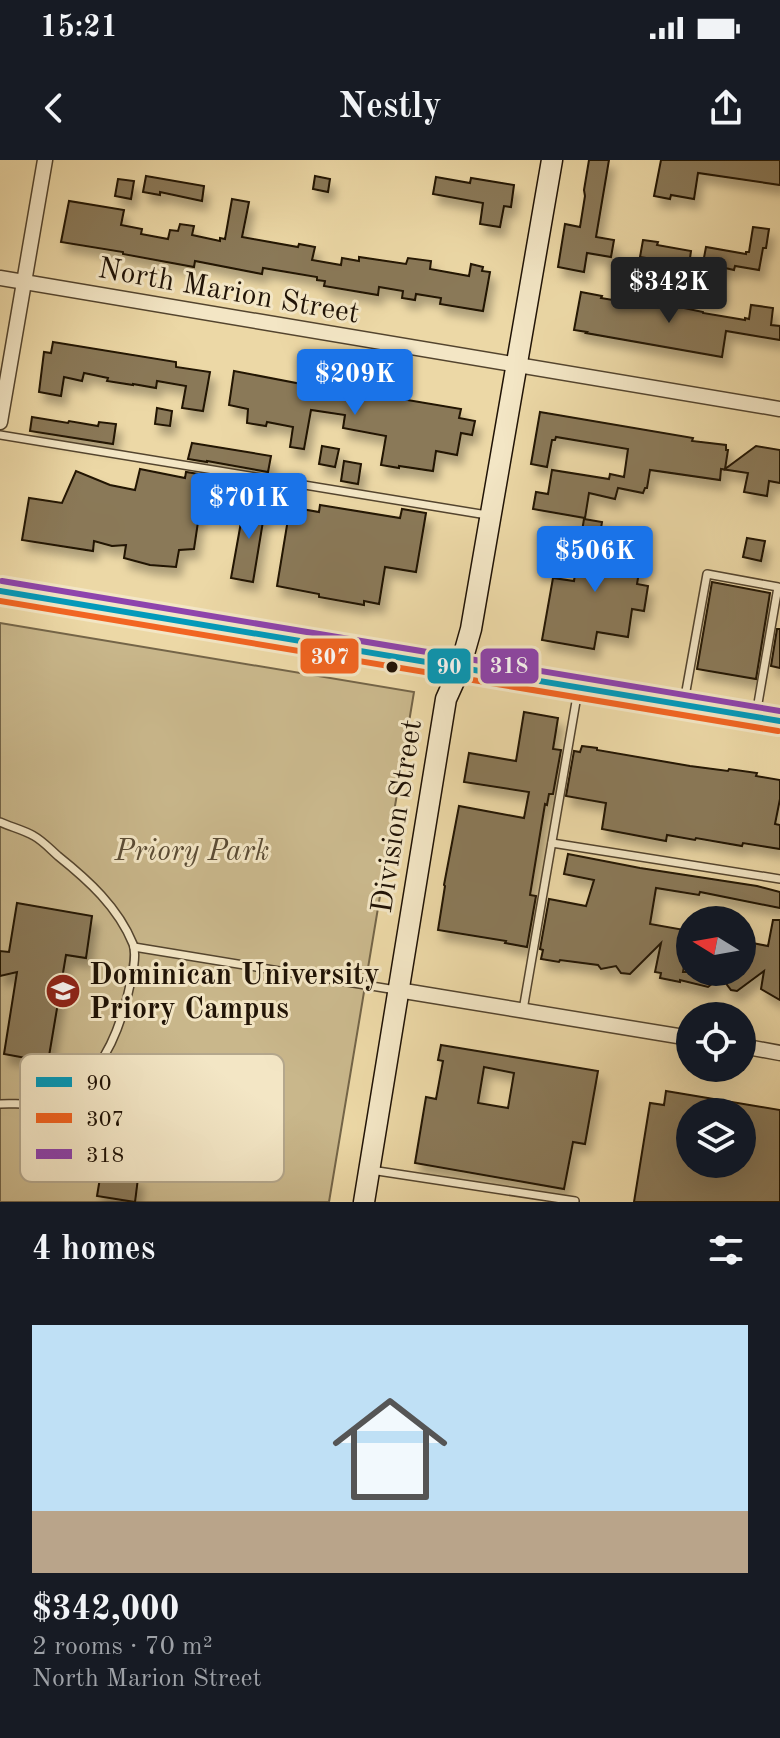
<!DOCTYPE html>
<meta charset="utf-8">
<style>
:root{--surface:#171b24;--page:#242831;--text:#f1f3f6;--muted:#9ea1a6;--line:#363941;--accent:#1a73e8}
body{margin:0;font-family:"Old Standard TT",serif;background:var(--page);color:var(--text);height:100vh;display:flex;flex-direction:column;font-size:30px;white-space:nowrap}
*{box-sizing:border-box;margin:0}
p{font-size:26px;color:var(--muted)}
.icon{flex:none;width:44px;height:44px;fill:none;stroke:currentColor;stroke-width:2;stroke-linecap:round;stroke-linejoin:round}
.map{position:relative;height:1042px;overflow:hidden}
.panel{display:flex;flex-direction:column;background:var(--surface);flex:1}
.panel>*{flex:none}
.needle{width:52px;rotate:281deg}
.controls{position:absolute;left:676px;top:746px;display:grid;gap:16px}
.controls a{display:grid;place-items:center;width:80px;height:80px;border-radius:50%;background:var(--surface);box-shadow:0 8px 32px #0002;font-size:40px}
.price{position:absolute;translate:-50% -68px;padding:0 18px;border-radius:8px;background:var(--accent);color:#fff;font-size:26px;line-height:52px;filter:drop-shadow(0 2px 4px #0008)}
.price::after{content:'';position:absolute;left:50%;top:48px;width:24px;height:18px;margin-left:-12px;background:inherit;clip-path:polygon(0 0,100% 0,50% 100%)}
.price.active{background:#222;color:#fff}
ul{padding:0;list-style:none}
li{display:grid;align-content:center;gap:16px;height:424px;padding:0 32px}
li+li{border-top:2px solid var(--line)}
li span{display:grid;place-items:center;height:248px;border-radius:0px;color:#555}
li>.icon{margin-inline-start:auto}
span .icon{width:144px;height:144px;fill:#fffc;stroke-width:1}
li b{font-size:34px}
h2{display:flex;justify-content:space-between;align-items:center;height:96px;padding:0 32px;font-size:34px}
.status{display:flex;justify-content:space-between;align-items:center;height:56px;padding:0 40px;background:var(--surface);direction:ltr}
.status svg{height:22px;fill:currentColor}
header{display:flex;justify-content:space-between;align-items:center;height:104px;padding:0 32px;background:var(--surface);font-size:36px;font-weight:600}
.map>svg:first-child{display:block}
</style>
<div class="status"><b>15:21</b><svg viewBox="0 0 49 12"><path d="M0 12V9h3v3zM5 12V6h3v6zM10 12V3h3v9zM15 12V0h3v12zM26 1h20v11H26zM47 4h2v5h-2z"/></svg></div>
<header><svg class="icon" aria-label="back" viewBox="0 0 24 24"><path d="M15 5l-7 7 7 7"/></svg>Nestly<svg class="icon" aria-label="share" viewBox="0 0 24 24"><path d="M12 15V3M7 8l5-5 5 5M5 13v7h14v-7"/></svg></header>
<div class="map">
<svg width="780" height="1042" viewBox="0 0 780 1042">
<defs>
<filter id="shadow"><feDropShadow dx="5" dy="9" stdDeviation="4" flood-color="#0004"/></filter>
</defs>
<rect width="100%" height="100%" fill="#ecd8a6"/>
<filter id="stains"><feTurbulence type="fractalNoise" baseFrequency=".0025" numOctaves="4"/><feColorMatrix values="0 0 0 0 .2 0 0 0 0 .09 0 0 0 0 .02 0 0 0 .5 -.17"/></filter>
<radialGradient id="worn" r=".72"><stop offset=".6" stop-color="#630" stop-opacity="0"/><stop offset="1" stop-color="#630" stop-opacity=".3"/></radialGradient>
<polygon fill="#c9b78b" stroke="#746548" stroke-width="2" points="0,463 414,532 329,1042 0,1042"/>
<g fill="#8a7959" stroke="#201306" stroke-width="2" fill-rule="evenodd" filter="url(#shadow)">
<polygon points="589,0 609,0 596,77 614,80 611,97 587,93 584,112 558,107 565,64 580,67 585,36 584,30"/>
<polygon points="661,0 780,0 780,25 698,13 694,39 671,35 670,39 654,36"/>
<polygon points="146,16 204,26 202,41 160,32 160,35 143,32"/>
<polygon points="315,16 330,19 328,32 313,29"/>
<polygon points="436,17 470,23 471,18 514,25 511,47 504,46 500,67 480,64 483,43 433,34"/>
<polygon points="118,19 134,21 131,39 115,36"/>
<polygon points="232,39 249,42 242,77 298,87 299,84 315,87 312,100 341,105 342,98 359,101 359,97 406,104 408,98 431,101 430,109 469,116 471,104 483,107 482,111 490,112 483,151 440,144 441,138 416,134 415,140 402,138 403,131 379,127 378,135 324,126 325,121 317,120 317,117 263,108 262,114 195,101 194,107 123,94 123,92 61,82 69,41 124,50 121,65 142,69 141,74 168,79 170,70 178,71 180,64 194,66 192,75 220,81 220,78 225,79"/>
<polygon points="753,67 769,69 766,88 763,88 759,110 735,106 734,110 703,103 706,87 746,94 746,92 749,92"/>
<polygon points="643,80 658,82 657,85 691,91 689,105 640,97"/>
<polygon points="581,132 602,136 601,138 642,145 643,143 684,148 703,152 703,153 745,160 745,158 749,159 751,145 773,148 771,165 780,166 780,180 726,171 722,197 586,173 587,172 574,170"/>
<polygon points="53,182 176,202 176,207 210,212 203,251 182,248 186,226 157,221 156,228 133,224 133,225 107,221 108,218 84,213 82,221 64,217 61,236 39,232 44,192 51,193"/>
<polygon points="234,211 317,227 360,232 461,249 459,258 475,261 472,275 461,273 457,295 436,291 433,311 399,306 399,308 381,305 386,276 343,268 345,255 311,250 304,289 290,287 293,267 267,262 266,266 247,263 248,249 229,245"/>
<polygon points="157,248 172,251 170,266 155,264"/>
<polygon points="540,252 693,278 692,281 726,285 726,290 728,290 725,309 756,286 780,290 780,323 769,321 767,336 744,332 748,313 721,309 720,320 650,310 647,328 645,328 643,333 618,328 615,339 589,333 585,358 533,349 536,332 548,334 552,310 609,319 610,314 624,317 628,289 556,277 555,280 552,280 547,307 531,304"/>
<polygon points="32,257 68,263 69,261 98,266 99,262 116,264 113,284 30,271"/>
<polygon points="192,283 271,296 268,312 207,301 207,302 188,299"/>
<polygon points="322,286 339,289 335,307 319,304"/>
<polygon points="344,301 361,304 358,324 341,321"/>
<polygon points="140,309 185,318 186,312 205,315 194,389 179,390 176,407 150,405 124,398 126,385 112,386 94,381 93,391 22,380 29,338 62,343 76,311 110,325 135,330"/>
<polygon points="245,340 266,343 253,422 231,418"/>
<polygon points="320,345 400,358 402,349 426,353 416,412 385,407 379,444 364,441 364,445 319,437 319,434 277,426 290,347 319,352"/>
<polygon points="584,359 602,362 598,387 642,394 637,424 648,426 644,451 632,449 628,477 597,472 594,489 542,480 553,418 574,421"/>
<polygon points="747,378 765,381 761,401 743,397"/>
<polygon points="712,422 770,433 756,519 697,509"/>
<polygon points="777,469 780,469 780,508 771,506"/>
<polygon points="524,552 558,558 553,589 561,590 553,634 549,634 547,645 545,644 530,735 536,736 527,787 505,783 506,781 438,770 445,726 444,725 459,646 524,658 529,632 464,622 469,593 516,601"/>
<polygon points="582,586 597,588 597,590 690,606 728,611 729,609 757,613 756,616 780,620 780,639 775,664 780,665 780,689 743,683 742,686 696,678 695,680 667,675 666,681 602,669 606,643 566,636 574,591 580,592"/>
<polygon points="568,694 640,708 757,726 780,732 780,748 700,732 699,735 656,728 650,764 690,771 683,812 742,812 742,781 768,786 773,760 780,760 780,840 761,829 764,811 737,831 731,830 721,817 708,827 680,820 680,822 660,818 661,813 655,812 661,783 630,814 621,813 616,806 601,809 598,805 560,800 559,802 541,799 543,790 540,789 549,739 586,746 594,720 564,714"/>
<polygon points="17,743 92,756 86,798 66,795 48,902 4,894 17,812 0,816 0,791 9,792"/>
<path d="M441,885L598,911L585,984L573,982L564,1029L415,1003L426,937L436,939L443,901L438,900ZM484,907L514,913L508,948L478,943Z"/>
<path d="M666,931L780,950V1042H634L650,943L664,945ZM690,952H742V1004H690Z"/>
<polygon points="101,1012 138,1018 135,1042 97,1036"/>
</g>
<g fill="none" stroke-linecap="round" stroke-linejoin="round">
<defs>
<g id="lane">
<polyline points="0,275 487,355"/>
<polyline points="684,542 707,414 778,427 756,555"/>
<path d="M0,662C11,667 24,670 34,676C43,681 50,689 58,696C88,720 118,747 133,784C138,797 130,824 127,838C114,888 92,933 37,943C25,945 12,943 0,944"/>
<polyline points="552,683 780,719"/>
<polyline points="134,787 396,830"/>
<polyline points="523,850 578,530"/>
<polyline points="371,1010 575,1041"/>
</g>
<g id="street">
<polyline points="0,118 780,249"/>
<polyline points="0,262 45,0"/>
<polyline points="398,830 690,878"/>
<polyline points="742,886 780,893"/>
</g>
<polyline id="secondary" points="364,1042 446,539 460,508 471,469 552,0"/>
<polyline id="primary" points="0,431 780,561"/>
</defs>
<use href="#lane" stroke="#53442e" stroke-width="10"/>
<use href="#street" stroke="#53442e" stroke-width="17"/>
<use href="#secondary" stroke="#201306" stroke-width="23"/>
<use href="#primary" stroke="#201306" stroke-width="25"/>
<use href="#lane" stroke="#f3e6c5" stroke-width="7"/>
<use href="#street" stroke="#f3e6c5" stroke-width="14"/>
<use href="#secondary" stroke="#f3e6c5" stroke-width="20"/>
<use href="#primary" stroke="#ecd8a6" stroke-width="22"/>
<defs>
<polyline id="bus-1" points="0,431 780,561"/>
<polyline id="bus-2" points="0,441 778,571"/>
<polyline id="bus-3" points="2,421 780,551"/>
</defs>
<use href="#bus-1" stroke="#f3e6c5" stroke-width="12"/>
<use href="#bus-2" stroke="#f3e6c5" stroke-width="12"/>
<use href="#bus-3" stroke="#f3e6c5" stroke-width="12"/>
<use href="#bus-1" stroke="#039aba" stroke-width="6"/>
<use href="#bus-2" stroke="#f26522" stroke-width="6"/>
<use href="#bus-3" stroke="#8e44ad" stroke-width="6"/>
</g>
<defs>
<symbol id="university-disc" viewBox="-11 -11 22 22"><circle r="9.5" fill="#8f2418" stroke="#f3e6c5"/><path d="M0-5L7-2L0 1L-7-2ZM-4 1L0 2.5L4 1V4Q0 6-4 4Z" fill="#fff"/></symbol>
</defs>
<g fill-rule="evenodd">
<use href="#university-disc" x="43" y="811" width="40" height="40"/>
</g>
<circle fill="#201306" stroke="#f3e6c5" stroke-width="3" cx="392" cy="507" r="7"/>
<g text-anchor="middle" stroke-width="6" stroke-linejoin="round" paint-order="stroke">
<g font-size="30" fill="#201306" stroke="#f3e6c5">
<text transform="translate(229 130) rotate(10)" y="10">North Marion Street</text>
<text transform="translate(396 656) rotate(-81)" y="10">Division Street</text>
</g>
<g font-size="30" font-style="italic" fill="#5b4c35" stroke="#f3e6c5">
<text x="192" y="700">Priory Park</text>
</g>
<g font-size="30" font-weight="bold" fill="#201306" stroke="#f3e6c5" text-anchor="start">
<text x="89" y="824">Dominican University<tspan x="89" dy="34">Priory Campus</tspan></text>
</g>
</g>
<rect x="20" y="894" width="264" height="128" rx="12" fill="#f3e6c5" stroke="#b4a78c" stroke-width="2"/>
<rect x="36" y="917" width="36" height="10" fill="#039aba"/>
<rect x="36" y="953" width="36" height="10" fill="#f26522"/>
<rect x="36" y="989" width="36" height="10" fill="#8e44ad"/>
<g font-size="22" fill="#201306">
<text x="86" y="930">90</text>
<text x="86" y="966">307</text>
<text x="86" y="1002">318</text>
</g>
<g stroke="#f3e6c5" stroke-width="3">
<rect x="299" y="477" width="61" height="38" rx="8" fill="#f26522"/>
<rect x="479" y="487" width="61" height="38" rx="8" fill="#8e44ad"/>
<rect x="426" y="487" width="46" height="38" rx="8" fill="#039aba"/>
</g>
<g font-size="22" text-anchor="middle" font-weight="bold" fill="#fff">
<text x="330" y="504">307</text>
<text x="509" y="513">318</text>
<text x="449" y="514">90</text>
</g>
<rect width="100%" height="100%" filter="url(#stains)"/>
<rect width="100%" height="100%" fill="url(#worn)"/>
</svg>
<div class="controls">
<a><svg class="needle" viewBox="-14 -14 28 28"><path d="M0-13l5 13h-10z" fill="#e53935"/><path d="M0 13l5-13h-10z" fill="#9ea1a6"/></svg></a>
<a><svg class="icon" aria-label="locate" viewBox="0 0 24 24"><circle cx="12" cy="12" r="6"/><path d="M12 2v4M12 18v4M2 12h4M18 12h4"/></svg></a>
<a><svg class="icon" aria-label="layers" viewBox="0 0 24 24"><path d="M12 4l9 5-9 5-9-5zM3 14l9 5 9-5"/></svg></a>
</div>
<b class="price active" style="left:669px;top:165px">$342K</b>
<b class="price" style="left:355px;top:257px">$209K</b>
<b class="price" style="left:249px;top:381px">$701K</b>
<b class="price" style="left:595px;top:434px">$506K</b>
</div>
<section class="panel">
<h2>4 homes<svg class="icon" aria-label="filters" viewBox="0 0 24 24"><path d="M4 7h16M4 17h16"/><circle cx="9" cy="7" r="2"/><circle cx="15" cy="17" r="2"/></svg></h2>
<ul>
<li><span style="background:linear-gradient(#bfe0f5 75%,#b9a48a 0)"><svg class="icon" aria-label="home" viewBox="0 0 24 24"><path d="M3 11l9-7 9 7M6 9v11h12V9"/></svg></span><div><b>$342,000</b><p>2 rooms · 70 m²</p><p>North Marion Street</p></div></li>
</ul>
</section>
